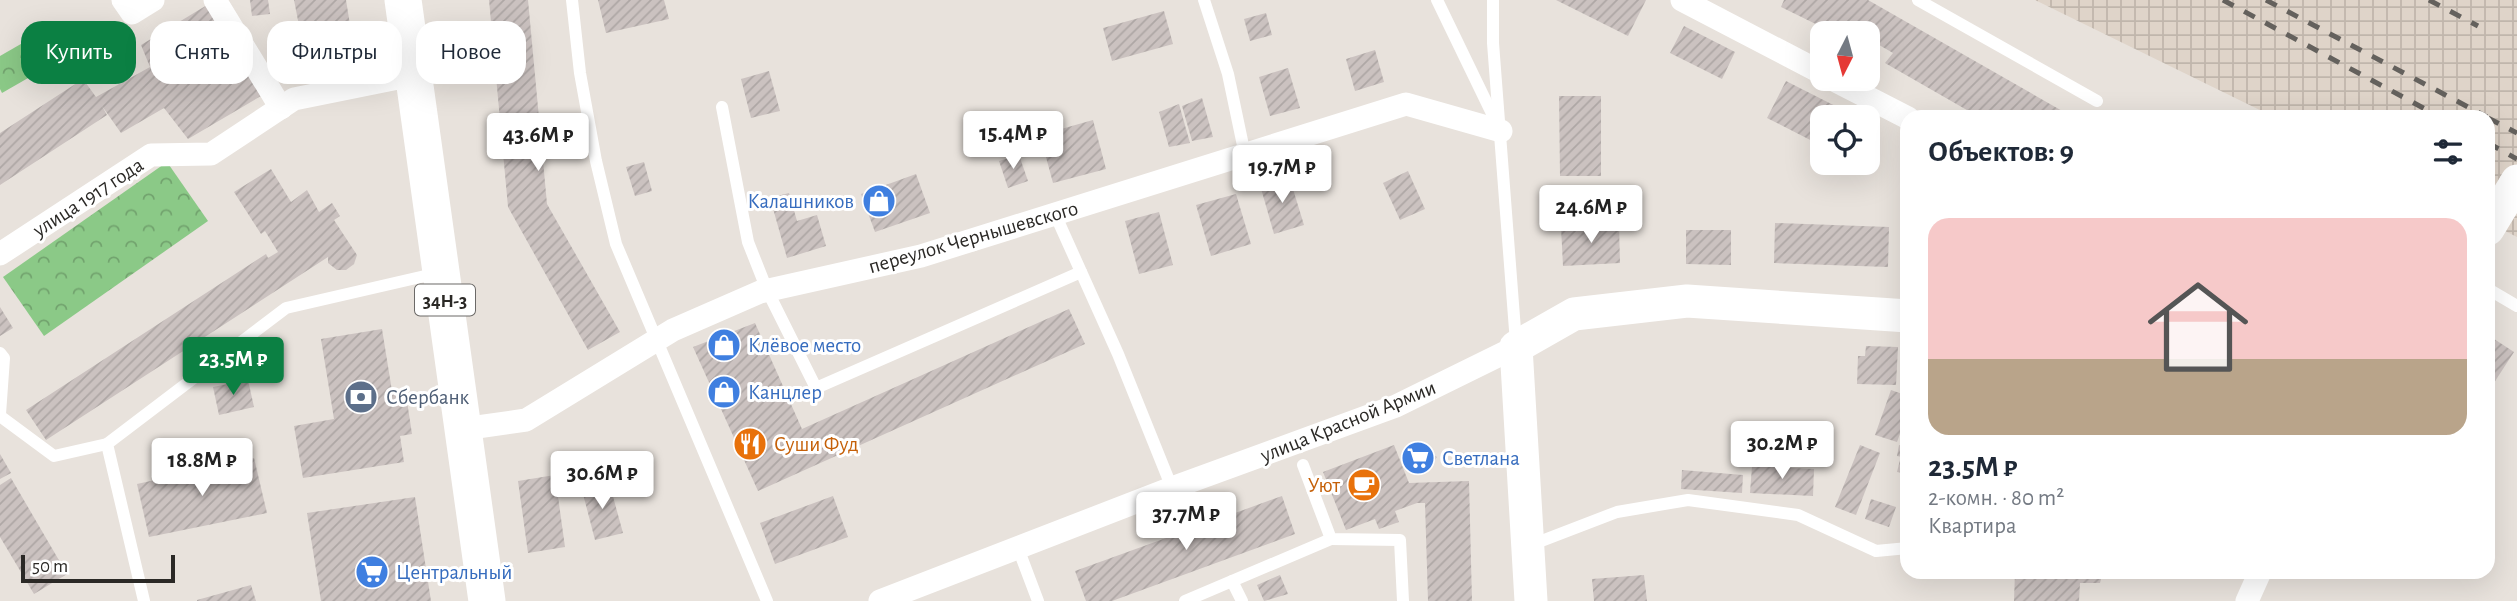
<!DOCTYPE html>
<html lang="ru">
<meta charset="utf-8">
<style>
:root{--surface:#fff;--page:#f2f2f3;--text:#1f2937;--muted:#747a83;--line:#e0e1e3;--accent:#0b8043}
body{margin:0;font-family:"Alegreya Sans",sans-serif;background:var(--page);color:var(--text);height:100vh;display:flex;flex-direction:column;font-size:26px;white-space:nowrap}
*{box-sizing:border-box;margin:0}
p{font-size:23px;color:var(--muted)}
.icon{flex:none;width:38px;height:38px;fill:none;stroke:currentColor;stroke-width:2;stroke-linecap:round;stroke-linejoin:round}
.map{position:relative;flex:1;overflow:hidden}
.drawer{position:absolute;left:1900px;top:110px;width:595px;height:469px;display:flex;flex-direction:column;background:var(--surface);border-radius:21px;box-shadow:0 7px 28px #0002}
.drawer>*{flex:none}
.banner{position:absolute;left:21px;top:21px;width:665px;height:63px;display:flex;gap:14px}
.needle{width:46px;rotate:186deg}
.buttons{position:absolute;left:1810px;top:21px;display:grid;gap:14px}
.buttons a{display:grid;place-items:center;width:70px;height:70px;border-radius:14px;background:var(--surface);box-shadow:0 7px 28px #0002;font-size:35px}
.scale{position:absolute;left:21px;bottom:18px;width:154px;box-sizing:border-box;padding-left:7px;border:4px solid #2b2926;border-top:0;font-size:19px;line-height:24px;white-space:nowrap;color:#2b2926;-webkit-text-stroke:5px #fff;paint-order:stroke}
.price{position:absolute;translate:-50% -60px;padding:0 16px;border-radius:7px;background:#fff;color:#222;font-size:23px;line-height:46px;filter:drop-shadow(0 2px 4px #0008)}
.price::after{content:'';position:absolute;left:50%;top:42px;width:21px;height:16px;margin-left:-10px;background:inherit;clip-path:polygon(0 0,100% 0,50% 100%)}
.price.current{background:var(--accent);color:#fff}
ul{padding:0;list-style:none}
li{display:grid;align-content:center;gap:14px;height:371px;padding:0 28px}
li+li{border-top:2px solid var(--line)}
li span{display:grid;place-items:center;height:217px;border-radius:21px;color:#555}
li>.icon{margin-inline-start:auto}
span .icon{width:126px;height:126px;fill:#fffc;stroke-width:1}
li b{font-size:30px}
h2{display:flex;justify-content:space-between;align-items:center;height:84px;padding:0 28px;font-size:30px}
.pill{padding:0 24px;border-radius:21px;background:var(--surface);box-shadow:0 7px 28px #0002;font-size:24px;line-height:63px}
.pill.current{background:var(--accent);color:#fff}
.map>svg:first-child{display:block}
</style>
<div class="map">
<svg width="2517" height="601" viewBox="0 0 2517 601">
<defs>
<pattern id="industrial-grid" width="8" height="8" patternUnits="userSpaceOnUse" patternTransform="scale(1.75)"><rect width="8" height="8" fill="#dfd4c9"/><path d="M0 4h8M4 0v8" fill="none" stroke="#c0b6ac"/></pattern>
<pattern id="park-crowns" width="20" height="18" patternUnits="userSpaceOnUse" patternTransform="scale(1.75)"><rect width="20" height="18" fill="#8bc987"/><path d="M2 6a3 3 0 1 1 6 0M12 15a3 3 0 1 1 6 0" fill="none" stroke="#72a36e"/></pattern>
<pattern id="building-hatch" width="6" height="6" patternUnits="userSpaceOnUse" patternTransform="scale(1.75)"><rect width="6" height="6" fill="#cbc2c0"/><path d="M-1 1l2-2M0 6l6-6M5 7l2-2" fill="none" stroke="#aea7a5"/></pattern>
</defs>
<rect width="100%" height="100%" fill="#e8e2dc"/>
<polygon fill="url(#industrial-grid)" points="2035,0 2517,0 2517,237 2489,223 2488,117 2274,117"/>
<g fill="url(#park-crowns)">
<polygon points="40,33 56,62 2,93 0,89 0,56"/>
<polygon points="167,162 208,221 44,336 3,277"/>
</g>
<g fill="url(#building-hatch)">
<polygon points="250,0 268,0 270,14 252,16"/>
<polygon points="294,0 346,0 352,37 303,46"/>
<polygon points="489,0 528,0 547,204 620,332 588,350 508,207"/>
<polygon points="598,0 664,0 669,19 606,33"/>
<polygon points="1556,0 1646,0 1628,36"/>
<polygon points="1784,0 1868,0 2064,112 2061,117 2001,117 1993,113 1990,117 1979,117 1885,63 1893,53 1867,38 1867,33 1858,33 1843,24 1838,33 1834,33 1781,7"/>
<polygon points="207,5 261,96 188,139 164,108 121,133 102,106 107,115 0,185 0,133 83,79 96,97 150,67 141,45"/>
<polygon points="1164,11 1173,44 1112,61 1103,28"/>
<polygon points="1266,13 1272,35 1250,41 1244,19"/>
<polygon points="1684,26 1735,52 1722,79 1670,53"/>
<polygon points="1375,50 1384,82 1355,91 1346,59"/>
<polygon points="1288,68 1300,108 1270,116 1259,77"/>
<polygon points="769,71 780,111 751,118 741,79"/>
<polygon points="1786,81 1857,117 1822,117 1822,146 1767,118"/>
<polygon points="1559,96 1601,96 1601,176 1560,176"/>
<polygon points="1202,98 1213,137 1192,141 1182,106"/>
<polygon points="1179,104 1190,143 1169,147 1159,112"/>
<polygon points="1093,120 1106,169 1053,183 1040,135"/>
<polygon points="1019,155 1028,181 1008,188 999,161"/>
<polygon points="644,162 652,191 635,196 626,167"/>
<polygon points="271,169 291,202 307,190 319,212 332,203 340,216 334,220 357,255 354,264 346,270 337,270 328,263 328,257 46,440 26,410 266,254 268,258 278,252 265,231 261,234 234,192"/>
<polygon points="1408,171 1425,209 1400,220 1383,183"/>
<polygon points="916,174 930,213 875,232 861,194"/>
<polygon points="1289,176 1304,225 1274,234 1260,185"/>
<polygon points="789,193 797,221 817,215 826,246 787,258 770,198"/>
<polygon points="1236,194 1251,244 1211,256 1196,205"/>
<polygon points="1159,212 1173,265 1139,274 1125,221"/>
<polygon points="1775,223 1889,227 1888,267 1774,263"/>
<polygon points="1619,225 1620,263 1563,266 1561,227"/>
<polygon points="1686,230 1731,230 1731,265 1686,264"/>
<polygon points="0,307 13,328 0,336"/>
<polygon points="1069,309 1085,344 758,491 693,347 755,323 802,429"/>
<polygon points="382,329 392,391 405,388 412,434 400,436 404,462 303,478 294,426 334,419 321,339"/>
<polygon points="2488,335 2514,352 2488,392"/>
<polygon points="1866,346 1898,347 1896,385 1857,384 1858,356 1865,356"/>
<polygon points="248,380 254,407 219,415 213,387"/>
<polygon points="1891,390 1908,396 1908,412 1897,442 1875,435"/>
<polygon points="1416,443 1437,457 1426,473 1405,458"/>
<polygon points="1394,445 1409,483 1469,481 1472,601 1428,601 1425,503 1417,503 1395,511 1399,522 1379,529 1375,519 1346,530 1323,472"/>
<polygon points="1860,445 1880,453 1856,515 1835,507"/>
<polygon points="1899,445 1908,447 1908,458 1897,456"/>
<polygon points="0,454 11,473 0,479"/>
<polygon points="254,458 267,513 149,537 137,484"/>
<polygon points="1900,460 1908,462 1908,474 1897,472"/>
<polygon points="1752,466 1814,469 1813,496 1750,493"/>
<polygon points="1682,470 1743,475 1742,493 1681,489"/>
<polygon points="555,475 565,547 528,553 518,481"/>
<polygon points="11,478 67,574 34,594 0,537 0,485"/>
<polygon points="609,482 623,533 595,540 582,490"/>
<polygon points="833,496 848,537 775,564 760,523"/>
<polygon points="1282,496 1295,534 1112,601 1086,601 1075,571"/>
<polygon points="415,497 431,601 321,601 307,513"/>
<polygon points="1871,499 1896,507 1889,527 1865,519"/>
<polygon points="2015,572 2103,572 2100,583 2080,583 2079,601 2014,601"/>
<polygon points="1280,575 1288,594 1264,601 1257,585"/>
<polygon points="1644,575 1647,601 1594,601 1592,579"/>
<polygon points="251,585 256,601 197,601 197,600"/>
</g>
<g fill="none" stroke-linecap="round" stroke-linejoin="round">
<g stroke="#fff" stroke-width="12">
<polyline points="572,0 580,73 596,161 616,244 767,601"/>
<polyline points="1204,0 1228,74 1245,155"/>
<polyline points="1437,0 1497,124"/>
<polyline points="1493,0 1493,43 1516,343"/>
<polyline points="1918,0 2097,101"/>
<polyline points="722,107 748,242 767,290 816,388 1081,272"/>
<polyline points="1055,214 1118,354 1172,488"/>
<polyline points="2488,289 2517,306"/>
<polyline points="0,353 4,358 0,414"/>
<polyline points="0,416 54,456 107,444"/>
<polyline points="1303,465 1331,539 1400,540 1403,601"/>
<polyline points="1531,545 1617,512 1688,500 1798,515 1876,551 1908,548"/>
<polyline points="1018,548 1038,601"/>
<polyline points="1232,581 1242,601"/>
<polyline points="144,601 107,444 286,308 438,273"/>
<polyline points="1185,601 1331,539"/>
</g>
<g stroke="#fff" stroke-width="23">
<polyline points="123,0 132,13 153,0"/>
<polyline points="215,0 281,108"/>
<polyline points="1682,0 1822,73"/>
<polyline points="1832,79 1908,118"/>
<polyline points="0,254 151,155 211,154 294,99 413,75"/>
<polyline points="463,429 526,420 673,330 760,292 921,256 1406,104 1501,131"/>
<polyline points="880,601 1172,488 1396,406 1516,347"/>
<polyline points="2247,601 2260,572"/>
</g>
<g stroke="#fff" stroke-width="33">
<polyline points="2488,229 2517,181"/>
<polyline points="1531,601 1516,347 1574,314 1687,301 1908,316"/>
</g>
<polyline stroke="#fff" stroke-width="37" points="403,0 487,601"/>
<g stroke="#64615d" stroke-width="5" stroke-dasharray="12 12" stroke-linecap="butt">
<polyline points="2223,0 2440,117"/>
<polyline points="2266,0 2487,117"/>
<polyline points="2429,0 2478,26"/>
<polyline points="2488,118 2517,133"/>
<polyline points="2488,143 2517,159"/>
</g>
</g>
<defs>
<symbol id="shop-disc" viewBox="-11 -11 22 22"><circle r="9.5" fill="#3f7fe0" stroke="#fff"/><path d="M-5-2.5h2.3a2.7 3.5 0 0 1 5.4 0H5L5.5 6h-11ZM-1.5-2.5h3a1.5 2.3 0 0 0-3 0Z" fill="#fff"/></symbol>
<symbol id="bank-disc" viewBox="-11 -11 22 22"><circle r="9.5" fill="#5c6f8a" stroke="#fff"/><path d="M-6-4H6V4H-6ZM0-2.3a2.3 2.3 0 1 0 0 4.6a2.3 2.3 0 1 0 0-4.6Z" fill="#fff"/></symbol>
<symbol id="restaurant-disc" viewBox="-11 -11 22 22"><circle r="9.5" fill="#e8710a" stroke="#fff"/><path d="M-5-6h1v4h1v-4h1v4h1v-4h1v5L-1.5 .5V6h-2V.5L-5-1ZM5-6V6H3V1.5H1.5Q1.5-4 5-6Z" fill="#fff"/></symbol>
<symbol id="supermarket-disc" viewBox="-11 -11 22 22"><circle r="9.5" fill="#3f7fe0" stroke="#fff"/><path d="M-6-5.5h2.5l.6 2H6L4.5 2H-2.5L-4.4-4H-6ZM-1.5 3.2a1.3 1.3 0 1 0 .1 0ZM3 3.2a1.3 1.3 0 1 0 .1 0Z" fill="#fff"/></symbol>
<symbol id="cafe-disc" viewBox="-11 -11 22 22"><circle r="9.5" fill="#e8710a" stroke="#fff"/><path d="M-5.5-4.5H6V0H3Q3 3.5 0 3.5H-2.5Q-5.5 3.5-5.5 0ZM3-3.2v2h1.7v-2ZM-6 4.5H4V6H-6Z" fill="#fff"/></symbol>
</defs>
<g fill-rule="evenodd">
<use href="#shop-disc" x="860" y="182" width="38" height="38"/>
<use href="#shop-disc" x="705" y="326" width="38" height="38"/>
<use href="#shop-disc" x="705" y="373" width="38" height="38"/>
<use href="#bank-disc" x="342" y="378" width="38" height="38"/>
<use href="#restaurant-disc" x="731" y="425" width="38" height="38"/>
<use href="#supermarket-disc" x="1399" y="439" width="38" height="38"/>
<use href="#cafe-disc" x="1345" y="466" width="38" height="38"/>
<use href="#supermarket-disc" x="353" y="553" width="38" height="38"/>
</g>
<g text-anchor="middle" stroke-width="6" stroke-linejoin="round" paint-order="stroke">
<rect fill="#fff" stroke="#6b6967" stroke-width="2" x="415" y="284.5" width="60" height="31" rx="5"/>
<g font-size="19" font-weight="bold" fill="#2b2926">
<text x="445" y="307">34Н-3</text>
</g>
<g font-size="21" fill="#2b2926" stroke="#fff">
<text transform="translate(88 197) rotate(-33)" y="7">улица 1917 года</text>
<text transform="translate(973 237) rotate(-16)" y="7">переулок Чернышевского</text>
<text transform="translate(1348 421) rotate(-22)" y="7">улица Красной Армии</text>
</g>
<g font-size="21" fill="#366cbe" stroke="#fff" text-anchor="start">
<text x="854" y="208" text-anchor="end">Калашников</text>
<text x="748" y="352">Клёвое место</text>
<text x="748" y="399">Канцлер</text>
<text x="1442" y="465">Светлана</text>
<text x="396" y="579">Центральный</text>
</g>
<g font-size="21" fill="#4e5e75" stroke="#fff" text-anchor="start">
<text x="386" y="404">Сбербанк</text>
</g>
<g font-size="21" fill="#c56008" stroke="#fff" text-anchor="start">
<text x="774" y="451">Суши Фуд</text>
<text x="1340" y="492" text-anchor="end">Уют</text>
</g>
</g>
</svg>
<div class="buttons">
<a><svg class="needle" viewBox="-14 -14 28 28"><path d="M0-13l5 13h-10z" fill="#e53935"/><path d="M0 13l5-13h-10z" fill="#747a83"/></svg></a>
<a><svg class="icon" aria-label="locate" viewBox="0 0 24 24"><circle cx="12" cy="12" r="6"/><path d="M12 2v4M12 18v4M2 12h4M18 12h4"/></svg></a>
</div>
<div class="scale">50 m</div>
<b class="price" style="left:1013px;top:171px">15.4M ₽</b>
<b class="price" style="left:538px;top:173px">43.6M ₽</b>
<b class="price" style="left:1282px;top:205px">19.7M ₽</b>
<b class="price" style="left:1591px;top:245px">24.6M ₽</b>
<b class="price current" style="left:233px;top:397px">23.5M ₽</b>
<b class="price" style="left:1782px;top:481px">30.2M ₽</b>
<b class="price" style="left:202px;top:498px">18.8M ₽</b>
<b class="price" style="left:602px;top:511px">30.6M ₽</b>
<b class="price" style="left:1186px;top:552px">37.7M ₽</b>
<div class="banner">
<a class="pill current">Купить</a>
<a class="pill">Снять</a>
<a class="pill">Фильтры</a>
<a class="pill">Новое</a>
</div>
<section class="drawer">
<h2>Объектов: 9<svg class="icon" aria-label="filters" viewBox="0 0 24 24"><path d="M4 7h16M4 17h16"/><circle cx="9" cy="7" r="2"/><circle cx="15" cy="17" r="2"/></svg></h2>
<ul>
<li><span style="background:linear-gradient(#f6c9c9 65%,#b9a48a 0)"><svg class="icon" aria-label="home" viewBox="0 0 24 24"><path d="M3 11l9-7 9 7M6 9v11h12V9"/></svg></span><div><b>23.5M ₽</b><p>2-комн. · 80 m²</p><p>Квартира</p></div></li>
</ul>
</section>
</div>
